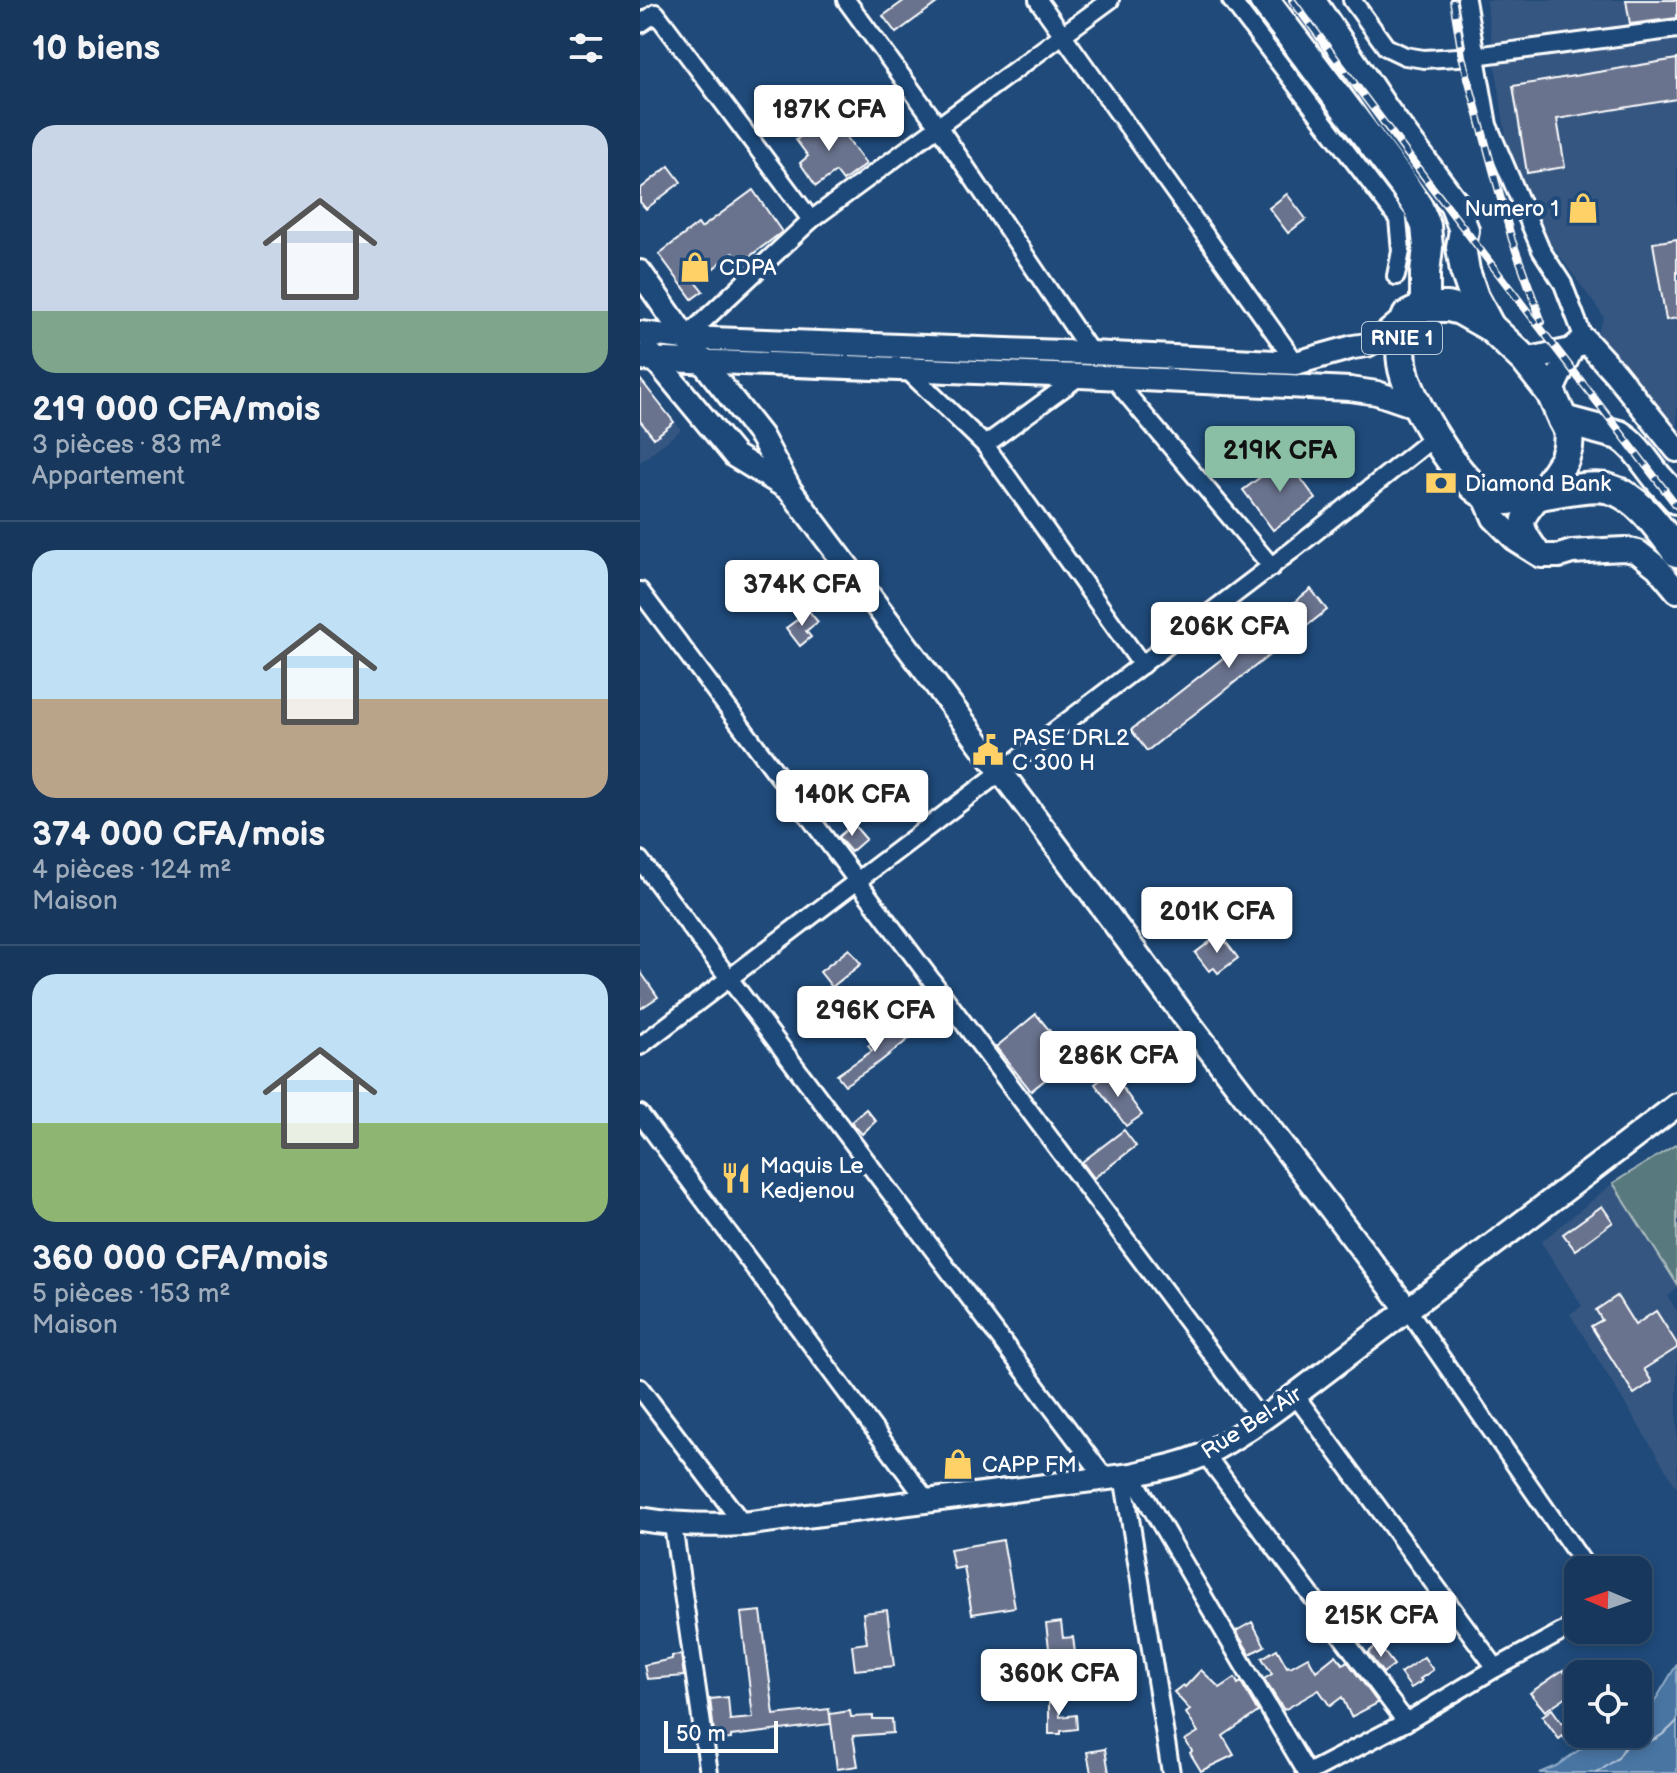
<!DOCTYPE html>
<html lang="fr">
<meta charset="utf-8">
<style>
:root{--surface:#17385c;--page:#203f62;--text:#f1f3f6;--muted:#9eacbb;--line:#365272;--accent:#8abfa5}
body{margin:0;font-family:"Balsamiq Sans",sans-serif;background:var(--page);color:var(--text);height:100vh;display:flex;flex-direction:column;font-size:30px;white-space:nowrap}
*{box-sizing:border-box;margin:0}
p{font-size:26px;color:var(--muted)}
.icon{flex:none;width:44px;height:44px;fill:none;stroke:currentColor;stroke-width:2;stroke-linecap:round;stroke-linejoin:round}
.map{position:relative;flex:1;overflow:hidden}
.details{display:flex;flex-direction:column;background:var(--surface);width:640px}
.details>*{flex:none}
.needle{width:52px;rotate:272deg}
.controls{position:absolute;left:924px;top:1556px;display:grid;gap:16px}
.controls a{display:grid;place-items:center;width:88px;height:88px;border-radius:16px;background:var(--surface);box-shadow:0 4px 12px #0003,0 0 0 2px var(--line);font-size:40px}
.scale{position:absolute;left:24px;bottom:20px;width:114px;box-sizing:border-box;padding-left:8px;border:4px solid #fff;border-top:0;font-size:22px;line-height:28px;white-space:nowrap;color:#fff;-webkit-text-stroke:6px #1f4a7a;paint-order:stroke}
.price{position:absolute;translate:-50% -68px;padding:0 18px;border-radius:8px;background:#fff;color:#222;font-size:26px;line-height:52px;filter:drop-shadow(0 2px 4px #0008)}
.price::after{content:'';position:absolute;left:50%;top:48px;width:24px;height:18px;margin-left:-12px;background:inherit;clip-path:polygon(0 0,100% 0,50% 100%)}
.price.current{background:var(--accent);color:#111}
ul{padding:0;list-style:none}
li{display:grid;align-content:center;gap:16px;height:424px;padding:0 32px}
li+li{border-top:2px solid var(--line)}
li span{display:grid;place-items:center;height:248px;border-radius:24px;color:#555}
li>.icon{margin-inline-start:auto}
span .icon{width:144px;height:144px;fill:#fffc;stroke-width:1}
li b{font-size:34px}
h2{display:flex;justify-content:space-between;align-items:center;height:96px;padding:0 32px;font-size:34px}
main{display:flex;flex:1;min-height:0}
.map>svg:first-child{display:block}
</style>
<main>
<section class="details">
<h2>10 biens<svg class="icon" aria-label="filters" viewBox="0 0 24 24"><path d="M4 7h16M4 17h16"/><circle cx="9" cy="7" r="2"/><circle cx="15" cy="17" r="2"/></svg></h2>
<ul>
<li><span style="background:linear-gradient(#c9d6e8 75%,#7fa58c 0)"><svg class="icon" aria-label="home" viewBox="0 0 24 24"><path d="M3 11l9-7 9 7M6 9v11h12V9"/></svg></span><div><b>219 000 CFA/mois</b><p>3 pièces · 83 m²</p><p>Appartement</p></div></li>
<li><span style="background:linear-gradient(#bfe0f5 60%,#b9a48a 0)"><svg class="icon" aria-label="home" viewBox="0 0 24 24"><path d="M3 11l9-7 9 7M6 9v11h12V9"/></svg></span><div><b>374 000 CFA/mois</b><p>4 pièces · 124 m²</p><p>Maison</p></div></li>
<li><span style="background:linear-gradient(#bfe0f5 60%,#8fb573 0)"><svg class="icon" aria-label="home" viewBox="0 0 24 24"><path d="M3 11l9-7 9 7M6 9v11h12V9"/></svg></span><div><b>360 000 CFA/mois</b><p>5 pièces · 153 m²</p><p>Maison</p></div></li>
</ul>
</section>
<div class="map">
<svg width="1037" height="1773" viewBox="0 0 1037 1773">
<rect width="100%" height="100%" fill="#1f4a7a"/>
<filter id="ink" filterUnits="userSpaceOnUse"><feTurbulence type="fractalNoise" baseFrequency=".0125" numOctaves="2"/><feDisplacementMap in="SourceGraphic" scale="16" xChannelSelector="R" yChannelSelector="G"/><feConvolveMatrix kernelMatrix="1 2 1 2 8 2 1 2 1" color-interpolation-filters="sRGB"/></filter>
<g filter="url(#ink)">
<g fill="#365680">
<polygon points="846,0 1037,0 1037,436 957,334 964,317 874,193"/>
<polygon points="3,381 41,430 0,462 0,383"/>
<polygon points="973,1183 1037,1284 1037,1288 1028,1297 1037,1311 1037,1488 930,1314 942,1306 901,1242"/>
</g>
<polygon fill="#58797e" stroke="#acbcbe" stroke-width="2" points="1037,1144 1037,1284 973,1183"/>
<polygon fill="#4874a3" stroke="#91acc8" stroke-width="2" points="1037,1664 1037,1773 899,1773 916,1766 962,1734 998,1734 998,1715 1013,1704"/>
<g fill="none" stroke-linecap="round" stroke-linejoin="round">
<path stroke="#b6c7da" stroke-width="2" d="M957,1773L978,1758L988,1742C1010,1744 1021,1739 1037,1721"/>
</g>
<g fill="#6b738e" stroke="#fff" stroke-width="2">
<polygon points="265,0 301,0 256,33 243,16"/>
<polygon points="986,0 1037,0 1037,18 990,24"/>
<polygon points="1037,59 1037,99 917,119 925,167 887,173 873,86"/>
<polygon points="189,115 226,164 203,181 196,172 176,186 160,163 168,156 156,140"/>
<polygon points="29,166 41,182 6,209 0,202 0,189"/>
<polygon points="113,190 142,232 101,263 93,253 56,282 63,291 52,299 19,254 58,224 61,228"/>
<polygon points="647,194 666,219 648,233 629,208"/>
<polygon points="1037,239 1037,318 1026,320 1013,243"/>
<polygon points="0,379 34,422 14,438 0,421"/>
<polygon points="646,458 676,499 633,530 603,490"/>
<polygon points="671,589 687,610 507,751 491,730"/>
<polygon points="169,611 178,622 166,631 171,637 160,646 146,628"/>
<polygon points="213,824 226,839 211,852 198,837"/>
<polygon points="580,934 598,958 578,973 574,968 569,971 555,953"/>
<polygon points="209,949 221,964 192,987 180,972"/>
<polygon points="0,971 18,997 0,1009"/>
<polygon points="396,1014 432,1058 391,1091 356,1047"/>
<polygon points="262,1026 271,1037 241,1061 205,1085 197,1075 232,1051 228,1046 244,1033 248,1037"/>
<polygon points="471,1072 502,1115 486,1126 455,1084"/>
<polygon points="226,1109 236,1121 222,1134 211,1122"/>
<polygon points="484,1130 496,1146 454,1178 442,1162"/>
<polygon points="962,1206 973,1222 935,1250 923,1234"/>
<polygon points="977,1296 995,1325 1016,1311 1037,1344 1037,1348 1004,1369 1012,1382 994,1394 951,1326 962,1320 956,1310"/>
<polygon points="363,1540 375,1607 332,1614 324,1567 314,1569 310,1549"/>
<polygon points="247,1610 254,1666 215,1670 212,1645 227,1643 223,1613"/>
<polygon points="121,1611 134,1715 189,1709 191,1724 91,1736 91,1739 75,1740 70,1699 88,1697 90,1720 113,1718 101,1613"/>
<polygon points="421,1622 423,1638 433,1637 435,1653 410,1656 406,1624"/>
<polygon points="612,1622 625,1646 610,1654 596,1631"/>
<polygon points="738,1644 754,1665 743,1673 728,1653"/>
<polygon points="637,1649 647,1667 649,1666 650,1667 668,1657 676,1671 696,1655 703,1664 707,1661 738,1703 711,1717 702,1697 690,1706 679,1690 644,1710 624,1679 632,1674 622,1658"/>
<polygon points="41,1655 44,1676 7,1679 4,1665 32,1659 32,1656"/>
<polygon points="784,1657 793,1670 780,1679 782,1681 771,1688 760,1673"/>
<polygon points="561,1670 580,1688 595,1678 598,1684 601,1682 618,1712 583,1736 594,1755 561,1771 550,1753 552,1751 545,1740 558,1732 546,1713 550,1710 534,1692 543,1685 545,1687"/>
<polygon points="923,1670 936,1690 905,1711 890,1693"/>
<polygon points="409,1693 418,1693 420,1717 436,1715 437,1729 421,1731 421,1734 409,1734"/>
<polygon points="912,1709 924,1726 938,1717 938,1739 930,1745 923,1736 919,1739 902,1716"/>
<polygon points="210,1711 211,1717 233,1716 233,1719 252,1719 253,1733 213,1736 218,1766 197,1769 190,1714"/>
<polygon points="465,1749 469,1773 451,1773 447,1752"/>
</g>
<g fill="none" stroke-linecap="round" stroke-linejoin="round">
<defs>
<g id="street">
<polyline points="206,0 298,126 451,353"/>
<polyline points="398,0 656,363"/>
<polyline points="591,0 758,219 761,251 756,276"/>
<polyline points="712,0 746,47 765,56 784,59 835,56 1037,29"/>
<polyline points="826,0 848,125 901,250 923,284 944,339"/>
<polyline points="0,24 16,13 171,220"/>
<polyline points="45,338 171,220 470,0"/>
<polyline points="266,369 345,445 502,665"/>
<polyline points="474,379 632,567"/>
<polyline points="345,445 440,376"/>
<polyline points="0,591 621,1420"/>
<polyline points="0,860 465,1478"/>
<polyline points="0,1046 654,549 794,437"/>
<polyline points="0,1114 288,1502"/>
<polyline points="768,1310 948,1570"/>
<polyline points="0,1388 103,1524"/>
<polyline points="655,1395 856,1668"/>
<polyline points="565,1454 766,1722"/>
<polyline points="483,1475 531,1773"/>
<polyline points="492,1475 667,1773"/>
<polyline points="33,1525 69,1773"/>
<polyline points="668,1773 766,1722 856,1668 938,1623"/>
</g>
<g id="secondary">
<polyline points="0,272 62,361 121,436 150,490 543,1015 768,1310"/>
<polyline points="0,333 45,338 451,353 656,363 713,347 727,345 742,337 767,316"/>
<polyline points="9,352 95,456 149,489"/>
<polyline points="0,359 440,376 710,389 737,393 778,407"/>
<polyline points="885,360 931,350"/>
<polyline points="911,393 931,350 944,339 975,373 1037,450"/>
<polyline points="843,493 854,518 877,541 901,556 919,556 932,552 964,550 985,549 998,552 1017,567 1037,591"/>
<path d="M896,549C876,522 881,519 901,495"/>
<path d="M0,1519C35,1525 67,1526 103,1524L492,1475C516,1469 543,1465 565,1454C597,1438 627,1416 655,1395L1037,1105"/>
</g>
<g id="highway">
<path d="M624,0L764,185L778,207L786,226L788,247L785,273V307L767,316C761,335 759,357 765,376C775,407 815,477 843,493C848,496 860,500 866,500C872,500 879,497 885,497C908,495 949,483 970,489C999,497 1020,530 1037,552"/>
<polyline points="670,0 746,113 814,204 824,230 821,247 825,271 834,297 850,327 885,360 911,393 923,420 929,432 928,447 924,460 901,495"/>
<polyline points="785,307 808,307 820,310 850,327"/>
<path d="M923,420L979,435C997,446 1006,464 1019,479C1025,486 1031,492 1037,499"/>
</g>
</defs>
<use href="#street" stroke="#fff" stroke-width="22"/>
<use href="#secondary" stroke="#fff" stroke-width="28"/>
<use href="#highway" stroke="#fff" stroke-width="34"/>
<use href="#street" stroke="#1f4a7a" stroke-width="16"/>
<use href="#secondary" stroke="#1f4a7a" stroke-width="22"/>
<use href="#highway" stroke="#1f4a7a" stroke-width="28"/>
<defs>
<g id="rail">
<polyline points="652,0 792,187 1037,506"/>
<polyline points="813,0 822,56 872,240 902,322"/>
</g>
</defs>
<use href="#rail" stroke="#fff" stroke-width="8"/>
<use href="#rail" stroke="#1f4a7a" stroke-width="5" stroke-dasharray="15" stroke-linecap="butt"/>
</g>
</g>
<defs>
<symbol id="shop-bare" viewBox="-9 -9 18 18"><path d="M-5-2.5h2.3a2.7 3.5 0 0 1 5.4 0H5L5.5 6h-11ZM-1.5-2.5h3a1.5 2.3 0 0 0-3 0Z" fill="#ffd166" stroke="#1f4a7a" stroke-width="2.5" paint-order="stroke"/></symbol>
<symbol id="bank-bare" viewBox="-9 -9 18 18"><path d="M-6-4H6V4H-6ZM0-2.3a2.3 2.3 0 1 0 0 4.6a2.3 2.3 0 1 0 0-4.6Z" fill="#ffd166" stroke="#1f4a7a" stroke-width="2.5" paint-order="stroke"/></symbol>
<symbol id="civic-bare" viewBox="-9 -9 18 18"><path d="M-.6-6.5H3V-4.5H.6V-3L4-1V1h2V6H-6V1h2V-1L-.6-3ZM-1.2 2.5V6h2.4V2.5Z" fill="#ffd166" stroke="#1f4a7a" stroke-width="2.5" paint-order="stroke"/></symbol>
<symbol id="restaurant-bare" viewBox="-9 -9 18 18"><path d="M-5-6h1v4h1v-4h1v4h1v-4h1v5L-1.5 .5V6h-2V.5L-5-1ZM5-6V6H3V1.5H1.5Q1.5-4 5-6Z" fill="#ffd166" stroke="#1f4a7a" stroke-width="2.5" paint-order="stroke"/></symbol>
</defs>
<g fill-rule="evenodd">
<use href="#shop-bare" x="921" y="186" width="44" height="44"/>
<use href="#shop-bare" x="33" y="245" width="44" height="44"/>
<use href="#bank-bare" x="779" y="461" width="44" height="44"/>
<use href="#civic-bare" x="326" y="728" width="44" height="44"/>
<use href="#restaurant-bare" x="74" y="1156" width="44" height="44"/>
<use href="#shop-bare" x="296" y="1442" width="44" height="44"/>
</g>
<g text-anchor="middle" stroke-width="8" stroke-linejoin="round" paint-order="stroke">
<rect fill="#1f4a7a" stroke="#bcc9d7" stroke-width="2" x="722" y="322" width="80" height="32" rx="6"/>
<g font-size="20" font-weight="bold" fill="#fff">
<text x="762" y="345">RNIE 1</text>
</g>
<g font-size="22" fill="#fff" stroke="#1f4a7a" text-anchor="start">
<text x="919" y="216" text-anchor="end">Numero 1</text>
<text x="79" y="275">CDPA</text>
<text x="825" y="491">Diamond Bank</text>
<text x="372" y="745">PASE DRL2<tspan x="372" dy="25">C 300 H</tspan></text>
<text x="120" y="1173">Maquis Le<tspan x="120" dy="25">Kedjenou</tspan></text>
<text x="342" y="1472">CAPP FM</text>
</g>
<g font-size="22" fill="#fff" stroke="#1f4a7a">
<text transform="translate(611 1422) rotate(-33)" y="8">Rue Bel-Air</text>
</g>
</g>
</svg>
<div class="controls">
<a><svg class="needle" viewBox="-14 -14 28 28"><path d="M0-13l5 13h-10z" fill="#e53935"/><path d="M0 13l5-13h-10z" fill="#9eacbb"/></svg></a>
<a><svg class="icon" aria-label="locate" viewBox="0 0 24 24"><circle cx="12" cy="12" r="6"/><path d="M12 2v4M12 18v4M2 12h4M18 12h4"/></svg></a>
</div>
<div class="scale">50 m</div>
<b class="price" style="left:189px;top:153px">187K CFA</b>
<b class="price current" style="left:640px;top:494px">219K CFA</b>
<b class="price" style="left:162px;top:628px">374K CFA</b>
<b class="price" style="left:589px;top:670px">206K CFA</b>
<b class="price" style="left:212px;top:838px">140K CFA</b>
<b class="price" style="left:577px;top:955px">201K CFA</b>
<b class="price" style="left:235px;top:1054px">296K CFA</b>
<b class="price" style="left:478px;top:1099px">286K CFA</b>
<b class="price" style="left:741px;top:1659px">215K CFA</b>
<b class="price" style="left:419px;top:1717px">360K CFA</b>
</div>
</main>
